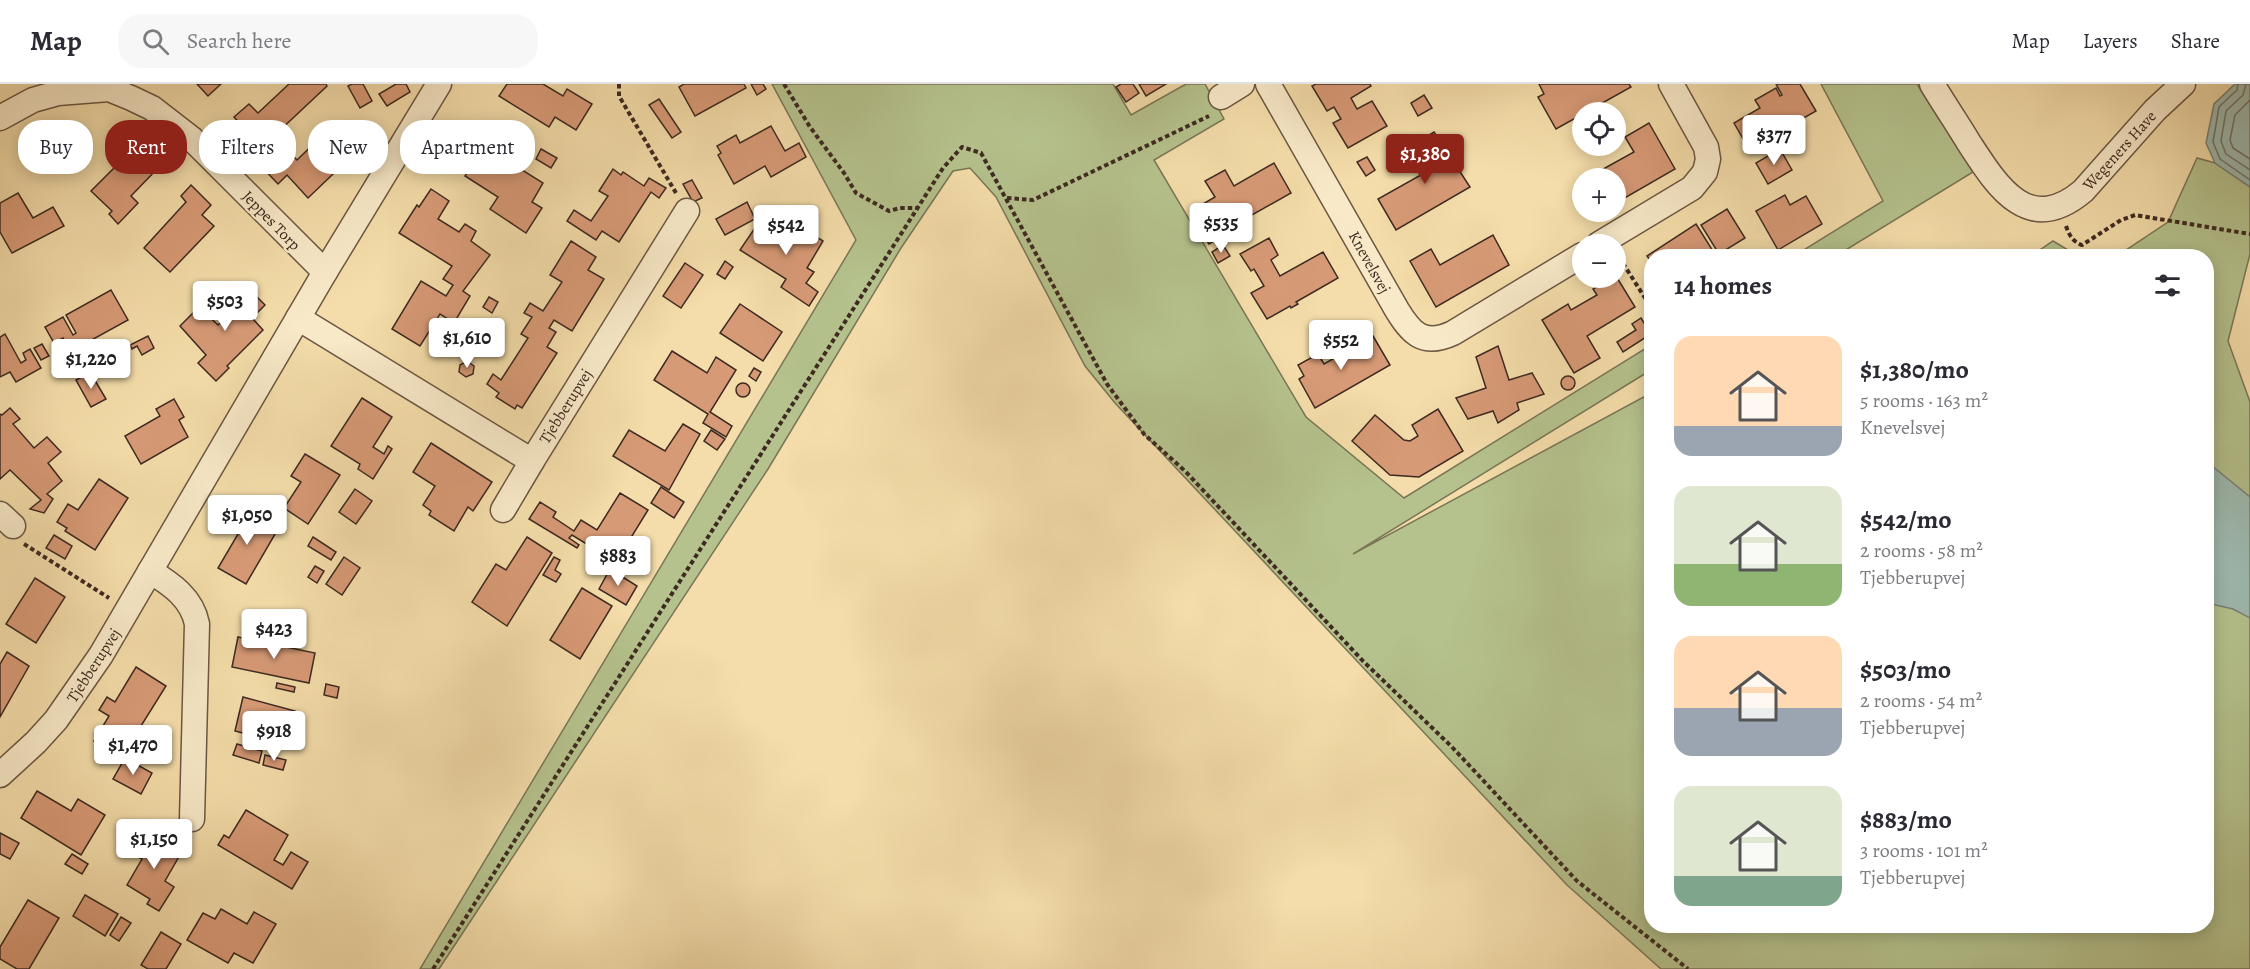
<!DOCTYPE html>
<meta charset="utf-8">
<style>
:root{--surface:#fff;--page:#f7f7f7;--text:#2b2b33;--muted:#7c7c81;--line:#e1e1e2;--accent:#8f2418}
body{margin:0;font-family:Alegreya,serif;background:var(--page);color:var(--text);height:100vh;display:flex;flex-direction:column;font-size:22px;white-space:nowrap}
*{box-sizing:border-box;margin:0}
p{font-size:20px;color:var(--muted)}
.icon{flex:none;width:33px;height:33px;fill:none;stroke:currentColor;stroke-width:2;stroke-linecap:round;stroke-linejoin:round}
.map{position:relative;flex:1;overflow:hidden}
.drawer{position:absolute;left:1644px;top:165px;width:570px;height:684px;display:flex;flex-direction:column;background:var(--surface);border-radius:24px;box-shadow:0 3px 15px #0003}
.drawer>*{flex:none}
.hud{position:absolute;left:18px;top:36px;width:570px;height:54px;display:flex;gap:12px}
.controls{position:absolute;left:1572px;top:18px;display:grid;gap:12px}
.controls a{display:grid;place-items:center;width:54px;height:54px;border-radius:50%;background:var(--surface);box-shadow:0 3px 15px #0003;font-size:30px}
.price{position:absolute;translate:-50% -51px;padding:0 14px;border-radius:6px;background:#fff;color:#222;font-size:20px;line-height:39px;filter:drop-shadow(0 2px 3px #0008)}
.price::after{content:'';position:absolute;left:50%;top:36px;width:18px;height:14px;margin-left:-9px;background:inherit;clip-path:polygon(0 0,100% 0,50% 100%)}
.price.active{background:var(--accent);color:#fff}
ul{padding:0;list-style:none}
li{display:flex;align-items:center;gap:18px;height:150px;padding:0 30px}
li span{display:grid;place-items:center;flex:none;width:168px;height:120px;border-radius:18px;color:#555}
li>.icon{margin-inline-start:auto}
span .icon{width:72px;height:72px;fill:#fffc;stroke-width:1}
li b{font-size:26px}
h2{display:flex;justify-content:space-between;align-items:center;height:72px;padding:0 30px;font-size:26px}
.chip{padding:0 21px;border-radius:24px;background:var(--surface);box-shadow:0 3px 15px #0003;font-size:21px;line-height:54px}
.chip.active{background:var(--accent);color:#fff}
header{display:flex;align-items:center;gap:36px;box-sizing:border-box;height:84px;padding:0 30px;background:var(--surface);border-bottom:2px solid var(--line)}
header strong{font-size:28px}
nav{display:flex;gap:33px;margin-inline-start:auto;font-size:21px}
.search{width:420px;height:54px;background:var(--page);display:flex;align-items:center;gap:15px;box-sizing:border-box;padding:0 21px;border-radius:24px;color:var(--muted);font-size:22px}
.map>svg:first-child{display:block}
</style>
<header>
<strong>Map</strong>
<div class="search"><svg class="icon" aria-label="search" viewBox="0 0 24 24"><circle cx="10" cy="10" r="6"/><path d="M15 15l6 6"/></svg>Search here</div>
<nav><a>Map</a><a>Layers</a><a>Share</a></nav>
</header>
<div class="map">
<svg width="2250" height="885" viewBox="0 0 2250 885">
<rect width="100%" height="100%" fill="#f4ddaa"/>
<filter id="stains"><feTurbulence type="fractalNoise" baseFrequency=".00333" numOctaves="4"/><feColorMatrix values="0 0 0 0 .2 0 0 0 0 .09 0 0 0 0 .02 0 0 0 .5 -.17"/></filter>
<radialGradient id="worn" r=".72"><stop offset=".6" stop-color="#630" stop-opacity="0"/><stop offset="1" stop-color="#630" stop-opacity=".3"/></radialGradient>
<g fill="#b5c28d" stroke="#7a7657" stroke-width="1.5">
<polygon points="772,0 1113,0 1131,31 1186,0 1205,0 1224,35 1154,76 1306,333 1404,414 1651,261 1651,286 1353,470 1651,309 1652,842 2206,842 2206,172 2117,172 2168,138 2197,74 2215,79 2250,103 2250,170 2228,257 2250,318 2250,885 1661,885 1567,801 1115,319 1085,282 996,113 970,84 953,87 901,164 768,385 439,885 420,885 856,156"/>
<polygon points="1821,0 1917,0 1973,88 1836,172 1794,172 1883,117"/>
<polygon points="2053,157 2078,172 2031,172"/>
</g>
<g fill="#9ebab0" stroke="#788077" stroke-width="1.5">
<polygon points="2235,0 2250,0 2250,103 2215,79 2206,59 2214,20"/>
<polygon points="2206,377 2250,413 2250,534 2233,525 2207,519"/>
</g>
<g fill="none" stroke-linecap="round" stroke-linejoin="round">
<g stroke="#6e7268" stroke-width="1.5">
<polyline points="2238,0 2237,6 2219,23 2213,58 2220,75 2250,96"/>
<polyline points="2246,0 2243,11 2226,27 2221,57 2226,70 2250,86"/>
<polyline points="2250,16 2235,31 2230,56 2233,64 2250,75"/>
</g>
</g>
<g fill="#d79a76" stroke="#3e2a21" stroke-width="1.5">
<polygon points="197,0 221,0 208,12"/>
<polygon points="289,0 326,0 327,2 260,65 241,45 243,43 234,33 249,20 258,29"/>
<polygon points="352,0 363,0 372,17 360,24 348,2"/>
<polygon points="396,0 406,0 410,8 387,22 379,10"/>
<polygon points="507,0 543,0 563,12 567,5 592,20 576,46 555,33 549,43 499,12"/>
<polygon points="684,0 744,0 746,4 695,32 679,3"/>
<polygon points="751,0 763,0 766,5 757,11"/>
<polygon points="1121,0 1133,0 1139,9 1126,18 1116,3"/>
<polygon points="1139,0 1166,0 1146,12"/>
<polygon points="1316,0 1370,0 1371,2 1351,14 1357,25 1372,17 1387,42 1348,64 1333,39 1341,35 1334,23 1327,27 1312,2"/>
<polygon points="1539,0 1629,0 1631,3 1556,45 1538,13 1544,10"/>
<polygon points="1776,0 1800,0 1816,27 1749,65 1734,39 1760,24 1755,16 1776,4 1780,12 1782,11"/>
<polygon points="1424,11 1432,24 1418,32 1411,19"/>
<polygon points="659,15 681,48 672,54 649,21"/>
<polygon points="1649,39 1675,85 1616,119 1616,94 1587,94 1634,68 1625,53"/>
<polygon points="332,42 356,68 308,114 287,91 278,100 258,79 272,65 279,72 286,65 297,76"/>
<polygon points="771,42 785,67 799,59 806,73 771,93 765,82 734,100 718,71 721,69 717,62 736,51 740,59"/>
<polygon points="1434,48 1470,103 1396,146 1378,115 1428,87 1413,61"/>
<polygon points="128,51 139,62 135,66 156,86 131,112 138,119 118,140 109,130 112,127 91,107 120,78 111,69"/>
<polygon points="484,62 543,99 532,118 542,124 526,149 490,125 498,113 465,92"/>
<polygon points="541,65 557,74 551,84 536,75"/>
<polygon points="1780,65 1792,86 1768,100 1756,79"/>
<polygon points="1367,73 1375,86 1366,92 1357,78"/>
<polygon points="1274,79 1291,109 1220,149 1203,120 1215,113 1205,97 1225,86 1234,102"/>
<polygon points="613,85 621,91 623,88 644,102 649,94 666,104 659,114 651,108 619,158 602,147 596,156 567,137 574,126 591,137 608,112 599,107"/>
<polygon points="692,96 702,114 693,118 683,100"/>
<polygon points="191,101 211,121 202,131 214,142 170,188 144,164 186,118 181,112"/>
<polygon points="431,105 449,117 438,135 459,148 465,140 476,147 471,157 490,171 463,207 470,212 454,239 440,230 420,262 392,245 421,197 446,212 453,201 443,195 452,182 399,149 417,121 419,123"/>
<polygon points="18,109 33,134 53,123 64,142 12,169 0,148 0,119"/>
<polygon points="1785,111 1790,121 1806,112 1822,140 1778,166 1756,127"/>
<polygon points="747,118 755,135 725,151 716,135"/>
<polygon points="1727,125 1745,154 1719,170 1701,141"/>
<polygon points="761,135 789,153 797,140 823,157 807,184 814,188 806,199 818,208 809,222 781,203 786,195 740,166"/>
<polygon points="1696,140 1716,172 1652,172 1652,179 1647,172"/>
<polygon points="1212,146 1217,155 1209,160 1203,151"/>
<polygon points="1493,151 1509,181 1436,223 1410,177 1431,165 1440,181"/>
<polygon points="1269,154 1278,171 1271,176 1280,192 1323,168 1338,194 1296,218 1298,220 1291,224 1290,222 1267,235 1251,209 1264,202 1254,185 1251,187 1240,170"/>
<polygon points="571,157 596,173 588,186 604,195 572,247 554,236 549,244 556,248 547,263 557,269 522,324 517,321 515,325 496,313 499,309 487,300 493,290 501,296 528,254 521,250 532,233 524,229 530,219 543,227 562,198 550,191"/>
<polygon points="1223,161 1230,172 1218,179 1212,168"/>
<polygon points="725,177 733,183 725,195 717,190"/>
<polygon points="685,179 703,191 681,224 663,212"/>
<polygon points="1616,192 1635,223 1587,252 1600,274 1574,289 1542,236 1568,220 1571,226 1597,211 1593,205"/>
<polygon points="245,201 265,221 252,234 263,246 227,282 229,284 216,297 198,279 206,271 180,242 199,223 218,241 234,225 227,218"/>
<polygon points="111,206 128,236 86,259 91,269 76,277 63,254 54,259 45,243 63,233 73,251 76,249 66,231"/>
<polygon points="489,213 498,218 492,229 483,223"/>
<polygon points="740,220 782,248 763,277 720,249"/>
<polygon points="1641,234 1651,250 1623,268 1617,258 1636,246 1632,240"/>
<polygon points="5,250 21,279 26,276 23,269 30,265 41,284 16,298 10,288 0,293 0,253"/>
<polygon points="148,252 154,264 142,271 137,262 132,265 130,261"/>
<polygon points="1373,252 1390,281 1315,324 1299,295 1304,292 1298,281 1318,270 1324,280"/>
<polygon points="42,260 49,272 41,276 34,264"/>
<polygon points="1498,262 1509,296 1532,289 1544,310 1517,319 1519,326 1498,339 1493,327 1468,335 1456,314 1486,304 1476,273"/>
<polygon points="672,267 707,289 716,273 736,286 710,328 732,342 726,353 703,339 708,330 654,296"/>
<polygon points="467,277 474,282 473,290 466,293 459,288 460,281"/>
<polygon points="754,284 761,288 756,297 749,292"/>
<polygon points="90,288 106,315 91,323 76,296"/>
<circle cx="1568" cy="299" r="7"/>
<circle cx="743" cy="306" r="7"/>
<polygon points="362,314 392,333 373,363 384,370 388,362 392,365 373,395 358,385 360,380 331,362"/>
<polygon points="174,315 184,333 179,336 188,353 141,380 125,352 160,332 156,325"/>
<polygon points="10,324 20,335 13,340 34,364 47,353 61,368 48,379 62,397 47,410 53,415 44,429 30,425 41,416 10,386 0,395 0,330 2,331"/>
<polygon points="1438,325 1463,367 1419,393 1390,391 1352,357 1375,331 1404,356 1410,357 1418,352 1412,341"/>
<polygon points="683,340 700,350 669,406 613,372 629,346 665,367"/>
<polygon points="711,346 725,355 717,366 704,357"/>
<polygon points="431,359 492,398 473,427 468,423 454,447 429,431 431,427 423,421 435,402 413,388"/>
<polygon points="305,370 340,391 308,440 284,424 301,398 291,392"/>
<polygon points="99,395 128,414 95,466 65,447 67,444 57,438 68,420 78,426"/>
<polygon points="661,403 684,418 674,434 651,419"/>
<polygon points="355,405 372,417 356,440 339,428"/>
<polygon points="620,409 648,426 616,478 572,451 569,454 579,461 577,464 529,435 540,418 556,428 553,433 574,447 581,436 597,446"/>
<polygon points="241,423 278,445 246,500 218,484 241,445 232,439"/>
<polygon points="54,451 72,462 65,475 46,464"/>
<polygon points="313,453 336,468 331,476 308,462"/>
<polygon points="527,453 552,469 507,542 472,518 496,480 506,486"/>
<polygon points="344,473 360,484 342,511 326,500"/>
<polygon points="554,473 560,476 555,486 561,490 556,498 543,491"/>
<polygon points="315,482 324,487 317,499 308,493"/>
<polygon points="610,485 637,502 626,521 599,505"/>
<polygon points="35,494 65,513 36,559 6,540"/>
<polygon points="582,504 612,522 580,575 550,556"/>
<polygon points="238,553 315,569 309,599 232,583"/>
<polygon points="7,568 29,582 0,633 0,580"/>
<polygon points="136,583 166,602 136,650 125,643 110,667 94,657 109,632 99,626 107,613 115,618"/>
<polygon points="277,599 295,603 294,608 276,604"/>
<polygon points="326,600 339,603 337,614 324,611"/>
<polygon points="243,613 295,627 286,660 235,647"/>
<polygon points="237,660 262,667 259,679 233,671"/>
<polygon points="265,671 286,676 283,686 263,681"/>
<polygon points="125,674 152,689 141,710 113,695"/>
<polygon points="37,707 71,727 78,715 105,731 81,771 21,734"/>
<polygon points="246,726 288,751 274,776 283,781 291,768 308,778 292,805 218,761 224,751 229,754"/>
<polygon points="0,749 19,759 10,775 0,770"/>
<polygon points="142,749 153,756 155,753 181,769 165,797 174,803 159,827 147,820 150,815 127,801 142,775 131,769"/>
<polygon points="72,770 88,780 82,790 65,780"/>
<polygon points="85,811 118,830 105,852 73,832"/>
<polygon points="28,816 59,834 29,885 17,885 0,875 0,863"/>
<polygon points="221,825 247,840 254,828 276,840 253,879 234,869 228,879 187,856 203,829 215,835"/>
<polygon points="121,833 131,839 119,857 110,851"/>
<polygon points="161,848 181,860 166,885 148,885 141,881"/>
</g>
<g fill="none" stroke-linecap="round" stroke-linejoin="round">
<defs>
<g id="minor">
<path d="M1268,0L1397,226C1411,249 1423,263 1453,249L1582,171"/>
<path d="M1932,0C1944,20 1957,39 1969,59C1997,102 2028,153 2083,107L2155,26L2183,0"/>
<polyline points="1221,13 1242,0"/>
<polyline points="0,34 33,16 58,9 109,5 131,14 152,24 192,55 325,188"/>
<polyline points="1599,160 1692,104 1705,88 1708,75 1706,63 1671,0"/>
<polyline points="298,234 532,377 687,127"/>
<polyline points="503,426 532,377"/>
<polyline points="0,430 13,442"/>
<path d="M150,487C171,500 192,514 197,540L192,735"/>
<polyline points="0,691 36,658 56,636 101,571 325,188 439,0"/>
</g>
</defs>
<use href="#minor" stroke="#6c5743" stroke-width="27"/>
<g stroke="#3e2a21" stroke-width="4" stroke-dasharray="4.5 3" stroke-linecap="butt">
<polyline points="619,0 619,12 676,109"/>
<polyline points="784,0 810,43 844,89 856,109 889,127 900,124 917,124"/>
<polyline points="1007,114 1033,116 1209,32"/>
<path d="M2066,142C2069,151 2073,158 2082,161L2121,136L2135,131L2250,150"/>
<polyline points="1619,173 1652,225"/>
<polyline points="24,460 109,514"/>
<polyline points="433,885 943,84 962,63 981,69 1107,300 1144,350 1186,388 1363,577 1452,663 1577,797 1688,885"/>
</g>
<use href="#minor" stroke="#f8e9c8" stroke-width="24"/>
</g>
<g text-anchor="middle" stroke-width="4.5" stroke-linejoin="round" paint-order="stroke">
<g font-size="16" fill="#3e2a21" stroke="#f8e9c8">
<text transform="translate(2119 66) rotate(-48)" y="6">Wegeners Have</text>
<text transform="translate(272 136) rotate(46)" y="6">Jeppes Torp</text>
<text transform="translate(1370 178) rotate(61)" y="6">Knevelsvej</text>
<text transform="translate(565 322) rotate(-58)" y="6">Tjebberupvej</text>
<text transform="translate(93 581) rotate(-57)" y="6">Tjebberupvej</text>
</g>
</g>
<rect width="100%" height="100%" filter="url(#stains)"/>
<rect width="100%" height="100%" fill="url(#worn)"/>
</svg>
<div class="controls">
<a><svg class="icon" aria-label="locate" viewBox="0 0 24 24"><circle cx="12" cy="12" r="6"/><path d="M12 2v4M12 18v4M2 12h4M18 12h4"/></svg></a>
<a>+</a>
<a>−</a>
</div>
<b class="price" style="left:1774px;top:82px">$377</b>
<b class="price active" style="left:1425px;top:101px">$1,380</b>
<b class="price" style="left:1221px;top:170px">$535</b>
<b class="price" style="left:786px;top:172px">$542</b>
<b class="price" style="left:225px;top:248px">$503</b>
<b class="price" style="left:467px;top:285px">$1,610</b>
<b class="price" style="left:1341px;top:287px">$552</b>
<b class="price" style="left:91px;top:306px">$1,220</b>
<b class="price" style="left:247px;top:462px">$1,050</b>
<b class="price" style="left:618px;top:503px">$883</b>
<b class="price" style="left:274px;top:576px">$423</b>
<b class="price" style="left:274px;top:678px">$918</b>
<b class="price" style="left:133px;top:692px">$1,470</b>
<b class="price" style="left:154px;top:786px">$1,150</b>
<div class="hud">
<a class="chip">Buy</a>
<a class="chip active">Rent</a>
<a class="chip">Filters</a>
<a class="chip">New</a>
<a class="chip">Apartment</a>
</div>
<section class="drawer">
<h2>14 homes<svg class="icon" aria-label="filters" viewBox="0 0 24 24"><path d="M4 7h16M4 17h16"/><circle cx="9" cy="7" r="2"/><circle cx="15" cy="17" r="2"/></svg></h2>
<ul>
<li><span style="background:linear-gradient(#ffd9b3 75%,#9aa5b1 0)"><svg class="icon" aria-label="home" viewBox="0 0 24 24"><path d="M3 11l9-7 9 7M6 9v11h12V9"/></svg></span><div><b>$1,380/mo</b><p>5 rooms · 163 m²</p><p>Knevelsvej</p></div></li>
<li><span style="background:linear-gradient(#dfe7d0 65%,#8fb573 0)"><svg class="icon" aria-label="home" viewBox="0 0 24 24"><path d="M3 11l9-7 9 7M6 9v11h12V9"/></svg></span><div><b>$542/mo</b><p>2 rooms · 58 m²</p><p>Tjebberupvej</p></div></li>
<li><span style="background:linear-gradient(#ffd9b3 60%,#9aa5b1 0)"><svg class="icon" aria-label="home" viewBox="0 0 24 24"><path d="M3 11l9-7 9 7M6 9v11h12V9"/></svg></span><div><b>$503/mo</b><p>2 rooms · 54 m²</p><p>Tjebberupvej</p></div></li>
<li><span style="background:linear-gradient(#dfe7d0 75%,#7fa58c 0)"><svg class="icon" aria-label="home" viewBox="0 0 24 24"><path d="M3 11l9-7 9 7M6 9v11h12V9"/></svg></span><div><b>$883/mo</b><p>3 rooms · 101 m²</p><p>Tjebberupvej</p></div></li>
</ul>
</section>
</div>
